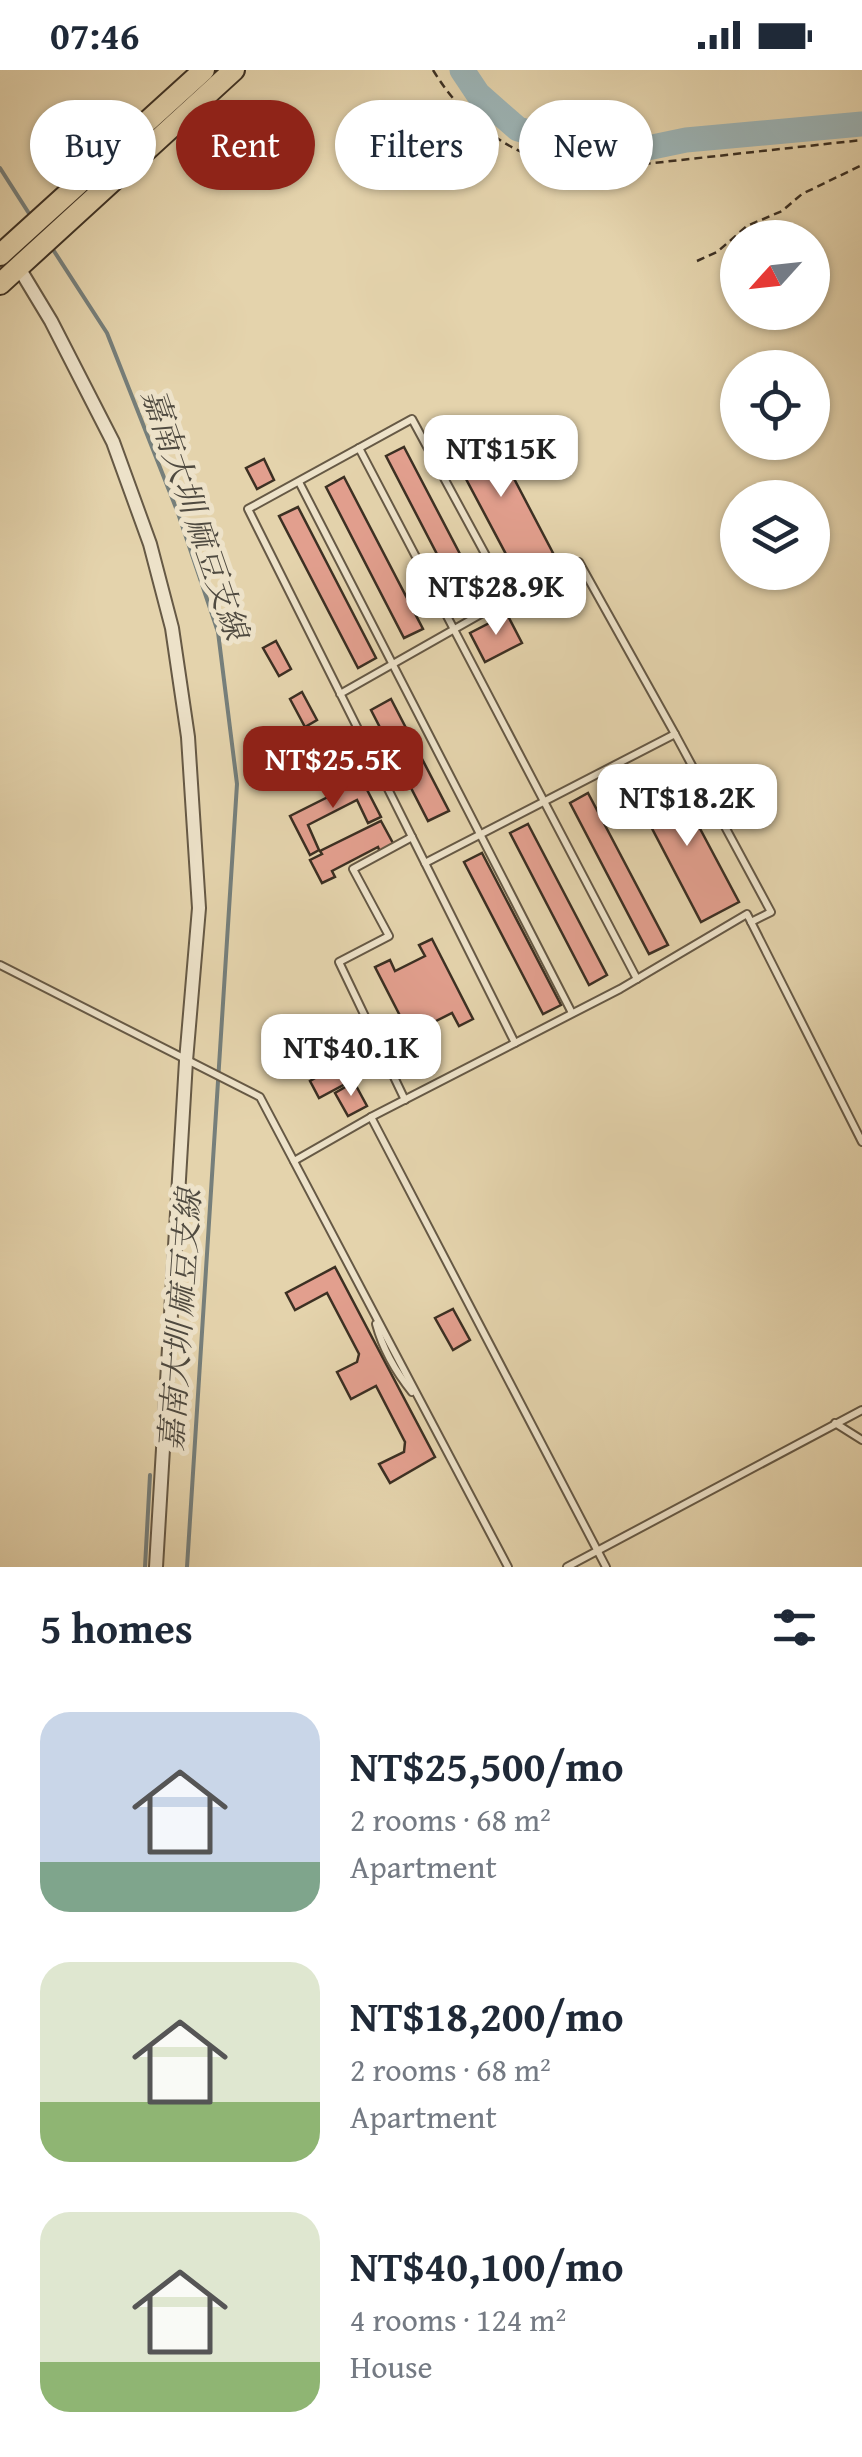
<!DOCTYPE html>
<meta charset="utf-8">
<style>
:root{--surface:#fff;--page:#f6f6f7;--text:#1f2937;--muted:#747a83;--accent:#8f2418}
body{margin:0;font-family:"Gentium Book Plus","Noto Serif TC",serif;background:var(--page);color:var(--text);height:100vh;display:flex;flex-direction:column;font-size:38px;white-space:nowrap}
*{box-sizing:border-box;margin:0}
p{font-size:32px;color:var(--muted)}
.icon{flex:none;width:55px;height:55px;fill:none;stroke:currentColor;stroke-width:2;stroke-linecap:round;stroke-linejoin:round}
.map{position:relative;height:1497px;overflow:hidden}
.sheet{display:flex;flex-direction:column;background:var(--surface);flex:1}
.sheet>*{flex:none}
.hud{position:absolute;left:30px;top:30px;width:802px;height:90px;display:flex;gap:20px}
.needle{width:65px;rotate:243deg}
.buttons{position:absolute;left:720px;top:150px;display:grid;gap:20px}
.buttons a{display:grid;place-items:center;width:110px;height:110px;border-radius:50%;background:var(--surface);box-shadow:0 2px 8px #0004;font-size:50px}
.price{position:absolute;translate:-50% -85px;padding:0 22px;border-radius:20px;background:#fff;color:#222;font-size:32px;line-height:65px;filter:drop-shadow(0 2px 5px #0008)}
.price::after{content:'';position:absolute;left:50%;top:60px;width:30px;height:22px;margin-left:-15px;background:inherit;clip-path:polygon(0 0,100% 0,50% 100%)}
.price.current{background:var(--accent);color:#fff}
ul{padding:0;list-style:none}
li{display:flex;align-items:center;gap:30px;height:250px;padding:0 40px}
li span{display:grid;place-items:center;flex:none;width:280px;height:200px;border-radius:30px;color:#555}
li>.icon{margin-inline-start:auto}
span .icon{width:120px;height:120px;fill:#fffc;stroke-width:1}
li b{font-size:42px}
h2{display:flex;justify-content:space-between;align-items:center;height:120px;padding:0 40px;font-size:42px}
.pill{padding:0 35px;border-radius:45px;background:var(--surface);box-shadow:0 2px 8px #0004;font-size:35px;line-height:90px}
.pill.current{background:var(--accent);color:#fff}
.status{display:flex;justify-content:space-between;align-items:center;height:70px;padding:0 50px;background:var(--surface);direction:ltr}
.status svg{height:28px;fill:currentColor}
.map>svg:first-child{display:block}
</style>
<div class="status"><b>07:46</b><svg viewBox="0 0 49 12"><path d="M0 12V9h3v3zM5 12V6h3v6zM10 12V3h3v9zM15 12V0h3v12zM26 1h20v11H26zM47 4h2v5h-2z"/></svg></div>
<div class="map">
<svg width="862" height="1497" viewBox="0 0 862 1497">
<rect width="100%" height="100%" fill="#e4d3ac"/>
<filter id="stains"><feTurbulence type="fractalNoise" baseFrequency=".002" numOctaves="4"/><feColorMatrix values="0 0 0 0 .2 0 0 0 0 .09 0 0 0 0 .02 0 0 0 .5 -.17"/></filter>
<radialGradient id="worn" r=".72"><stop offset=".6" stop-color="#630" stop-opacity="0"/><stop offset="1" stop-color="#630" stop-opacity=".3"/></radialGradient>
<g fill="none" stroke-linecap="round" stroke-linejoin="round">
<g stroke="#767f7b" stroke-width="4">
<polyline points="0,98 30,145"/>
<polyline points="52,178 107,263 178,443 218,562 237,714 187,1497"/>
<polyline points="145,1497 150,1405"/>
</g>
<polyline stroke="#9cb4b6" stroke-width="25" points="462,0 478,24 518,59 614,85 686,70 862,54"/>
</g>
<g fill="#e29f8e" stroke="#3c3023" stroke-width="2.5">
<polygon points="487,357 553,483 516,503 449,377"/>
<polygon points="404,377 483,528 465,538 386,386"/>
<polygon points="264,389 274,410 257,419 246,398"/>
<polygon points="344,407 423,559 404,568 326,417"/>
<polygon points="298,437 376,588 358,598 279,446"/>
<polygon points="507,544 522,573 485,592 470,563"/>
<polygon points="276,571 291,599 279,606 263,578"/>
<polygon points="302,622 317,650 305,657 290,629"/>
<polygon points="391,629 449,741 428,751 371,640"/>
<polygon points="330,672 339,691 328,696 319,678"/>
<polygon points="319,678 329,698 314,705 304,685"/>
<polygon points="299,681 311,707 299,712 287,687"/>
<polygon points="291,695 299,712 287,718 279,701"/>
<polygon points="672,706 739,832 701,852 635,726"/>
<polygon points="362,710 381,747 368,753 357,730 308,755 319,780 310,785 290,746"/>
<polygon points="588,723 668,875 649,884 570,733"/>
<polygon points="381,751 394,775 380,782 378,777 332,801 335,807 322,813 310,790 322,784 320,781"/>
<polygon points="528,754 607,905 589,915 510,763"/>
<polygon points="482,783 561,935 543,944 464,792"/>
<polygon points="432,869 473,949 459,956 452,943 424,957 429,968 415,975 375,897 390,890 395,901 425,886 419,875"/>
<polygon points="332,951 352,990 367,982 375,998 319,1028 310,1011 322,1004 302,967"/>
<polygon points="354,1012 367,1036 348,1046 335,1023"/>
<polygon points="335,1197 435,1387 390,1413 379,1394 404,1382 405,1372 376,1316 351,1329 337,1302 357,1292 359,1284 327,1223 295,1240 286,1223"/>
<polygon points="453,1239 470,1270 453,1280 435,1248"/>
</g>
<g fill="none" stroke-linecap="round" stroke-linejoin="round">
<defs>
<g id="lane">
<polyline points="359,378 637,909"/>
<polyline points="299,412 572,943"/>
<polyline points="509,528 579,492 675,664"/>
<polyline points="340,624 509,528 412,349 248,439 515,973"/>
<polyline points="425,793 675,664 771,842 751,852"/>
<polyline points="0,895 260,1027 508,1497"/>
<polyline points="405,1030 339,892 389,866 353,799 412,767"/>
<polyline points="371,1047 606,1497"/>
<polyline points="294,1091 371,1047 620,919 747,844 862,1072"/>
<path d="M376,1254C383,1280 395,1301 412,1322"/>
<polyline points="835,1353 862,1370"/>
<polyline points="567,1497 862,1340"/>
</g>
<polyline id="street" points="19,198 51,251 113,372 150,474 172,558 188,667 199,838 186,991 156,1497"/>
<g id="primary">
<polyline points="0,185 204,0"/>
<polyline points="0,214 234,0"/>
</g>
</defs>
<use href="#lane" stroke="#665945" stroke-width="10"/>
<use href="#street" stroke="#665945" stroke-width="16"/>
<use href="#primary" stroke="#3c3023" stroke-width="24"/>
<g stroke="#3c3023" stroke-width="2.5" stroke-dasharray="8 5" stroke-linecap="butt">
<path d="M433,0C467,56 516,89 581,101L862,70"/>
<polyline points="697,191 717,182 747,156 782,141 802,124 862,95"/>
</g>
<use href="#lane" stroke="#ede2c9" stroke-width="6"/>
<use href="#street" stroke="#ede2c9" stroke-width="12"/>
<use href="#primary" stroke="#e4d3ac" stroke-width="20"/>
</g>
<g text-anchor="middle" stroke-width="10" stroke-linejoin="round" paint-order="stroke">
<g font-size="32" font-style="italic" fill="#4f4a40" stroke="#ede2c9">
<text transform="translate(195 444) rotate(71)" y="11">嘉南大圳 麻豆支線</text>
<text transform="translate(180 1250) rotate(-86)" y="11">嘉南大圳 麻豆支線</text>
</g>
</g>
<rect width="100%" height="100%" filter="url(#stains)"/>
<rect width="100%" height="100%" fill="url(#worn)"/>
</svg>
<div class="buttons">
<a><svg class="needle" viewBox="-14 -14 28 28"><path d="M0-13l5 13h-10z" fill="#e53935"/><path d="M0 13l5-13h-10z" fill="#747a83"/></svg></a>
<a><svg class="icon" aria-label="locate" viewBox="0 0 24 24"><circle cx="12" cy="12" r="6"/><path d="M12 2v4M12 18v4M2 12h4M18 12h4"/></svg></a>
<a><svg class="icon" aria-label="layers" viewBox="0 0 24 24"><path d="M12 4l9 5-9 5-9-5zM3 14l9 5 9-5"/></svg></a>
</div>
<b class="price" style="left:501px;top:430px">NT$15K</b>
<b class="price" style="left:496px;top:568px">NT$28.9K</b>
<b class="price current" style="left:333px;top:741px">NT$25.5K</b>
<b class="price" style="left:687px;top:779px">NT$18.2K</b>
<b class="price" style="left:351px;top:1029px">NT$40.1K</b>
<div class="hud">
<a class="pill">Buy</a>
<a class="pill current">Rent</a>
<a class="pill">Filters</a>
<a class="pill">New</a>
</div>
</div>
<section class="sheet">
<h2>5 homes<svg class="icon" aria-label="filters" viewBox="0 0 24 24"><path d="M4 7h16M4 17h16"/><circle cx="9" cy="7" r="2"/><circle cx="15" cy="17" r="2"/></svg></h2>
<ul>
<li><span style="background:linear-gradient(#c9d6e8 75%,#7fa58c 0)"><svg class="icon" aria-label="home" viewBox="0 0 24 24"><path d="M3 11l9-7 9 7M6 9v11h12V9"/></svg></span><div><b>NT$25,500/mo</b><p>2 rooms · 68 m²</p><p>Apartment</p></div></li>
<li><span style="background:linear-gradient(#dfe7d0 70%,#8fb573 0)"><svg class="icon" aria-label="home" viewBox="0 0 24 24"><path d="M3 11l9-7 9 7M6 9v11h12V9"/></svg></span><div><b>NT$18,200/mo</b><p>2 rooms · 68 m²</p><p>Apartment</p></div></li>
<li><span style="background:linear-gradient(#dfe7d0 75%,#8fb573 0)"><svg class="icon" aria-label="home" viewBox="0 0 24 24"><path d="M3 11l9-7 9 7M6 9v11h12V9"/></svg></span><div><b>NT$40,100/mo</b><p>4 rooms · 124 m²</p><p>House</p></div></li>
</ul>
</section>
